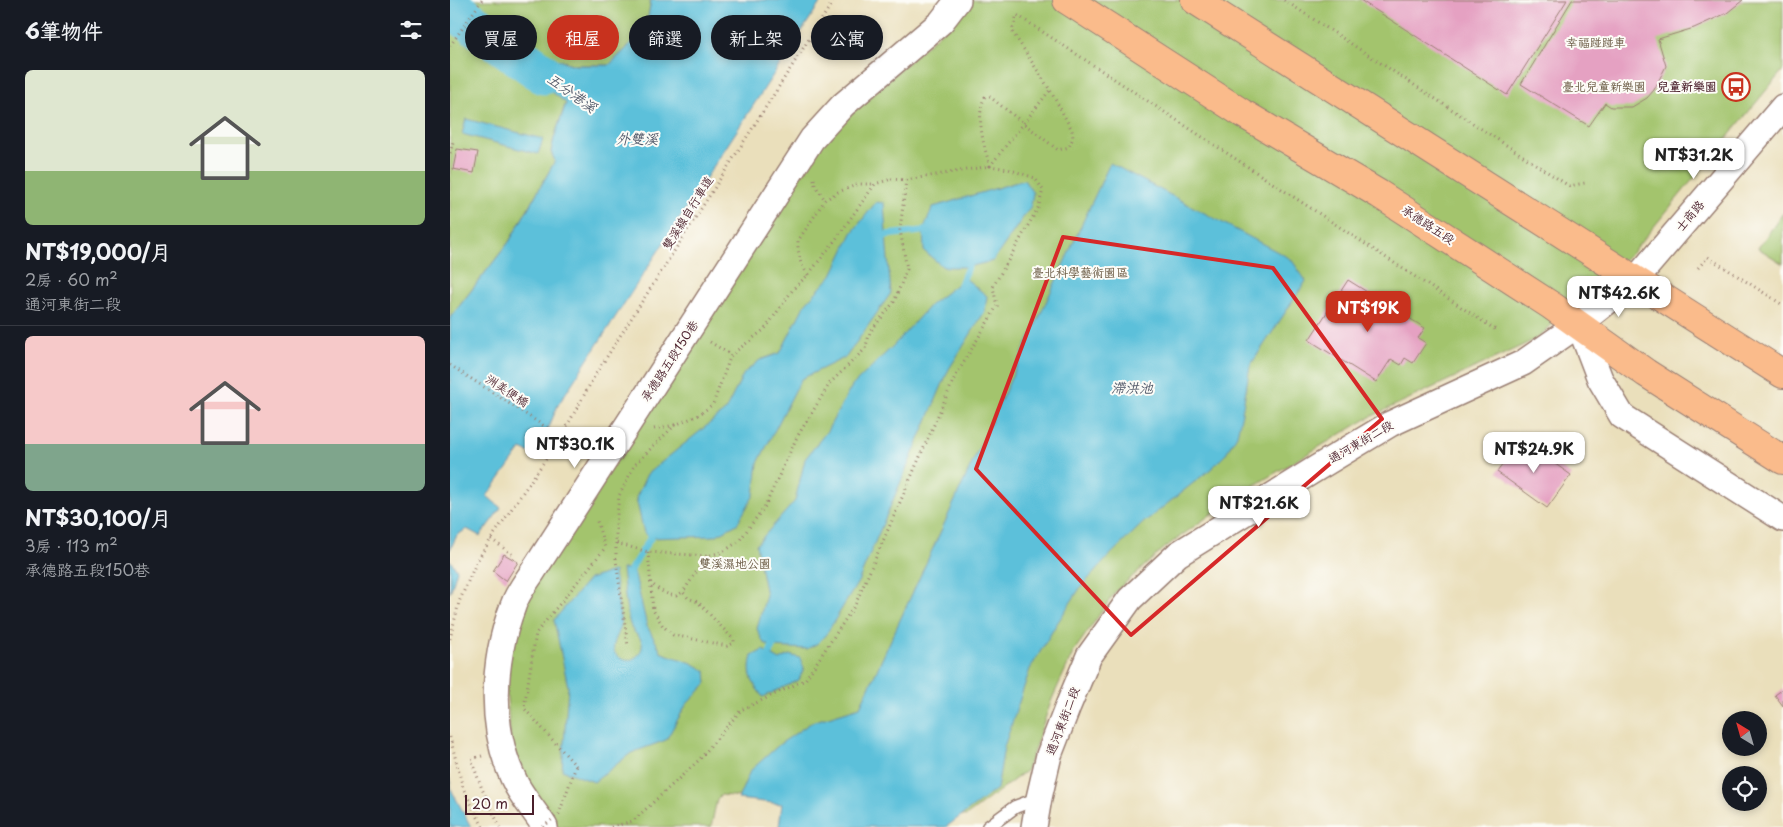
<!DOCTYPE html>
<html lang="zh-TW">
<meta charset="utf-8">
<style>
:root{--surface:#171b24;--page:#20242c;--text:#f1f3f6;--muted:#9ea1a6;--line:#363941;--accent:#c8321e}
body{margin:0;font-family:"Playpen Sans","LXGW WenKai TC",sans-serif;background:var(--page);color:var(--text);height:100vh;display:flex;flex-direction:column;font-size:19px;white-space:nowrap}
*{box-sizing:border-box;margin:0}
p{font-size:16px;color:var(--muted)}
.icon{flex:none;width:28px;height:28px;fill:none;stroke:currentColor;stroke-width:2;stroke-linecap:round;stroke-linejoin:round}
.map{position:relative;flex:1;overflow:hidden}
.side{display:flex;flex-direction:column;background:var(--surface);width:450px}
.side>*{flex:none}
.top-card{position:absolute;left:15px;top:15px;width:475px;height:45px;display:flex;gap:10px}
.needle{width:32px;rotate:323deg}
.controls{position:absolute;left:1272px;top:711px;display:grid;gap:10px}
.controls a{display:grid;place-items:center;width:45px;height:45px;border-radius:50%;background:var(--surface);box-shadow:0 2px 8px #0003;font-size:25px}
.scale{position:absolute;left:15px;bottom:12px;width:69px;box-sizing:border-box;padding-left:5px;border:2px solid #4a1f2b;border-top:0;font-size:14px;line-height:18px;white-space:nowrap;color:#4a1f2b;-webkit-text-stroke:4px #fdfcf7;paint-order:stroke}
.price{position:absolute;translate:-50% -42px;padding:0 11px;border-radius:10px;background:#fff;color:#222;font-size:16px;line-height:32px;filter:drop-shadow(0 1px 2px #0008)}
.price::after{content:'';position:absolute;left:50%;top:30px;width:15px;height:11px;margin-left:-8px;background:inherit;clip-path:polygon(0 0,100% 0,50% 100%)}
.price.on{background:var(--accent);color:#fff}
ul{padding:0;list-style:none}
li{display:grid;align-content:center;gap:10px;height:265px;padding:0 25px}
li+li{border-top:1px solid var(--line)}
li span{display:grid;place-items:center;height:155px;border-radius:8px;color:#555}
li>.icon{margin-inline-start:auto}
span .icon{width:90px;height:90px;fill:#fffc;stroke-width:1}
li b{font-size:21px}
h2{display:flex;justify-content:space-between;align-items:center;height:60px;padding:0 25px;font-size:21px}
.tag{padding:0 18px;border-radius:22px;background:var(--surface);box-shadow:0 2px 8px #0003;font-size:18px;line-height:45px}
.tag.on{background:var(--accent);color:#fff}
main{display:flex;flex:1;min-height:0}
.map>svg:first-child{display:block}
</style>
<main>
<section class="side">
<h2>6筆物件<svg class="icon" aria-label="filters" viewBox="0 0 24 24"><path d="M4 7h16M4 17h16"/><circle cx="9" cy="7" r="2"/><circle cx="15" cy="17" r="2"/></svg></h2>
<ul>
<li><span style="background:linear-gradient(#dfe7d0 65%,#8fb573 0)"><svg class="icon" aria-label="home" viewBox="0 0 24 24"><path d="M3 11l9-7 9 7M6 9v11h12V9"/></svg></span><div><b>NT$19,000/月</b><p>2房 · 60 m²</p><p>通河東街二段</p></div></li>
<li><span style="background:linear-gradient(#f6c9c9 70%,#7fa58c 0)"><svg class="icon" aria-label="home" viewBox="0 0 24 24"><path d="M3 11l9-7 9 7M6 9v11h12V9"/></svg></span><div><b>NT$30,100/月</b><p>3房 · 113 m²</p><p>承德路五段150巷</p></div></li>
</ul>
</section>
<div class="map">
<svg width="1333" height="827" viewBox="0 0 1333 827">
<rect width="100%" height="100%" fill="#fdfcf7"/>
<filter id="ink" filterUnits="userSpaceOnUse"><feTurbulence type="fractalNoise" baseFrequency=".02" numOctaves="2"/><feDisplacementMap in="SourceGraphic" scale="10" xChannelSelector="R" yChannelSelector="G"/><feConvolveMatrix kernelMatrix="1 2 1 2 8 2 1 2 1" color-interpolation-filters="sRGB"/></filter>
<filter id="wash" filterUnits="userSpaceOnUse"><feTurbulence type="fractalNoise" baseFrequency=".0096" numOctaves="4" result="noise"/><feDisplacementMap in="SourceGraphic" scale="20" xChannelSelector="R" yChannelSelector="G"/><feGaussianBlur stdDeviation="1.12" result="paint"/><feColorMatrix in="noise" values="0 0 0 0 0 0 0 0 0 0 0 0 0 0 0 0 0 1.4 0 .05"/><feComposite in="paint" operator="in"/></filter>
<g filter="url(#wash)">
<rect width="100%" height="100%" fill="#eadfbb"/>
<g fill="#a3c46d" stroke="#76724c">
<polygon points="18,0 201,0 197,23 176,49 159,65 125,65 91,54 63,28 63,61 116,102 104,138 101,152 105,161 59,242 0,318 0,27"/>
<polygon points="520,0 569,1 570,0 1333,0 1333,70 1183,252 1086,339 918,418 788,495 717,546 666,591 624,651 602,699 577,770 516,816 271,795 267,799 261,827 107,827 96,816 61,745 54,662 73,595 364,148 500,24"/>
<polygon points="1333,213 1333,264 1308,248"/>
</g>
<g fill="#5cc0da" stroke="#537082">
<polygon points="201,0 372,0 108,405 87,456 71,449 37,496 51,508 30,536 17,529 7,535 0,550 0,318 59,242 105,161 101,152 104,138 116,103 63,61 46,42 62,28 91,54 125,65 159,65 176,49 197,23"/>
<polygon points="16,119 93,139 88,154 12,134"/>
<polygon points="660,163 841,259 856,281 800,366 792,413 787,435 775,455 762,468 693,523 661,554 630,588 606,625 580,669 554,747 547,789 496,827 329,827 332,804 288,799 300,771 330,744 362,722 410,707"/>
<polygon points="574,180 583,193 581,206 543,261 518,267 493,267 474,251 473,230 483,207"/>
<polygon points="426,202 434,203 437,248 441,293 396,357 351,379 308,463 304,495 287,524 265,536 199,538 194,533 186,498 197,474 275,411 294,373 310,360 330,353 355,304 382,275 402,233"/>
<polygon points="515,278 537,296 535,311 499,369 408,582 377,633 368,643 357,649 321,647 313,642 307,629 316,595 306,545 345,501 355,459 377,431 402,386 444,345 481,304"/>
<polygon points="0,560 7,570 0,593"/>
<path d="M172,569H181L185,575L197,626L212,653L242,663L256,671L257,683L236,705L216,740L181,753L144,782L112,770L118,687L104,620L139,579L164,571L171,625C169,636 155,651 172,659C177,661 182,660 186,657C190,654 193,648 192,643C191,636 183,633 181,627C176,615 174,584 172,569Z"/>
<path d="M313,650L330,660L339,655L350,658L354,668L349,680L313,697C302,683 297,674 302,656Z"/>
<polygon points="0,779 2,791 21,827 0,827"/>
</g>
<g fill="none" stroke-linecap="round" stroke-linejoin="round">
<g stroke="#5cc0da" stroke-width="7">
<polyline points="430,241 436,235 481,230"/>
<polyline points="511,284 518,267 518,259"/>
<polyline points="181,569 204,532"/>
<polyline points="320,653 325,639"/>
</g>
<polyline stroke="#5cc0da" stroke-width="41" points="0,7 94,74"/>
</g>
<g id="blocks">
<g fill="#e5a1c2">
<polygon points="910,0 1117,0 1057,95"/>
<polygon points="1122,0 1293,0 1277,13 1244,28 1208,39 1216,66 1204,90 1197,98 1182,107 1161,107 1155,103 1139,126 1071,84"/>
<polygon points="7,149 28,152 24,173 3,169"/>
<polygon points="898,280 975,328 968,338 976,343 963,363 955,358 951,365 941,359 926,382 859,340"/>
<polygon points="1071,440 1121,475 1097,508 1047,472"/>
<polygon points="54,554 68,562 56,581 43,571"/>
<polygon points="1333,689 1333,706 1325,695"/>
</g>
</g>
</g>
<g filter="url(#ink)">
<use href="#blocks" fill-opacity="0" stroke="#9a7f73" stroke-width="1"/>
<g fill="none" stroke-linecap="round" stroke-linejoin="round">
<defs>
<polyline id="lane" points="538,827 565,807 589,798"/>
<g id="street">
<polyline points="1129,324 1150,379 1172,416 1333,519"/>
<path d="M95,827C86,813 75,800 67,786C38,731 42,662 63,606C67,593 77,581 84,570L362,139L393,105L491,22L508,0"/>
<polyline points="584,827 589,798 599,755 618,706 639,656 680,599 728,554 867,468 940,424 1073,363 1129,324 1186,279 1333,107"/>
</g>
<g id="primary">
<polyline points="617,0 792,113 929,194 1102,306 1196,373 1333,460"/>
<polyline points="745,0 1333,374"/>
</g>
</defs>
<use href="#lane" stroke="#9a7f73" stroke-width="15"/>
<use href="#street" stroke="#9a7f73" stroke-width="28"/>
<use href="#primary" stroke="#9a7f73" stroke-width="30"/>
<g stroke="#9a7f73" stroke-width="3" stroke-dasharray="1 4" stroke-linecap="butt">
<polyline points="834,0 1119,186 1135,183"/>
<polyline points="0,46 32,0"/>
<polyline points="0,153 3,142"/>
<polyline points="364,179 365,185 375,200"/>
<polygon points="441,179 456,180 450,230 457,269 444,302 420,332 415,349 380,383 347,437 315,506 289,541 273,552 257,556 198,552 166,543 166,525 169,496 185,464 225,425 249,415 263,404 281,355 315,329 344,288 358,275 386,239 425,184"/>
<path d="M456,180L540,166C534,148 525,114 535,97H540L608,150L619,147L623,138L622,130L600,90L562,31L567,15L1046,330"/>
<polyline points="1248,268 1258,257 1333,305"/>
<polyline points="358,275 351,264 348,250 348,241 375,200 388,192 409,184 425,184"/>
<polyline points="260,342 281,355"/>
<polyline points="0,365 111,437"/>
<polyline points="204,429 225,425"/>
<polyline points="103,448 126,463"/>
<polyline points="41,539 63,555"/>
<polyline points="166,543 166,560 178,646"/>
<polyline points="198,552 203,610 213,626 223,635 277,646 284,643 284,640 248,602 238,598 233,592 257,556"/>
<path d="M200,582C208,590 215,594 226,596L233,592"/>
<polyline points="0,639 9,602 27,561 41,539 111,437 144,377 384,0"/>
<polyline points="0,737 13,788 33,827"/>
<polyline points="32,756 21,759 32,789 50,827"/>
<polyline points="126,766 74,708 86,633 155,548 146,518"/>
<polyline points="161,827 183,821 249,760 291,710 355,680 405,605 504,379 547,306 543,287 588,208 593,190 585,178 558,169 540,166 600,90"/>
</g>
<use href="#lane" stroke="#fff" stroke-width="12"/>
<use href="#street" stroke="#fff" stroke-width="25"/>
<use href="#primary" stroke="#fabb8b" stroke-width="28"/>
<polyline stroke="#9a7f73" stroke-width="3" stroke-dasharray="1 4" stroke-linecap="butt" points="93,827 109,814 126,766"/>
</g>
</g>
<path fill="none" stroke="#d62828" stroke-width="4" stroke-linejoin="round" d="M613,237L823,268L932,419L681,635L526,469Z"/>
<defs>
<symbol id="bus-ring" viewBox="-11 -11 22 22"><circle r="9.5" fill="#fdfcf7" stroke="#c8321e" stroke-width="1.5"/><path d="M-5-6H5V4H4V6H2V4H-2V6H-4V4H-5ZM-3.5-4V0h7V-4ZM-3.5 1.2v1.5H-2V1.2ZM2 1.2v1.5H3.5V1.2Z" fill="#c8321e"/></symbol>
</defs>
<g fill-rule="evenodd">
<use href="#bus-ring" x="1270" y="71" width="32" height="32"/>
</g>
<g text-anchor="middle" stroke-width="4" stroke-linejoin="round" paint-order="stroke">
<g font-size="12" fill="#695942" stroke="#fdfcf7">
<text x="1146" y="47">幸福踫踫車</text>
<text x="1154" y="91">臺北兒童新樂園</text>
<text x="630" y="277">臺北科學藝術園區</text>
<text x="285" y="568">雙溪濕地公園</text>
</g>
<g font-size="12" font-weight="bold" fill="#4a1f2b" stroke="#fdfcf7" text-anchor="end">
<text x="1267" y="91">兒童新樂園</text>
</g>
<g font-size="12" fill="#4a1f2b" stroke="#fdfcf7">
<text transform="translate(238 213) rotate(-58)" y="4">雙溪線自行車道</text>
<text transform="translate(1240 216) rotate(-49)" y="4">士商路</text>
<text transform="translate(978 225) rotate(33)" y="4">承德路五段</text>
<text transform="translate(220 361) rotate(-57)" y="4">承德路五段150巷</text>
<text transform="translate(57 391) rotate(33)" y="4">洲美便橋</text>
<text transform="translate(911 442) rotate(-30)" y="4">通河東街二段</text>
<text transform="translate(613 721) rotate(-69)" y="4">通河東街二段</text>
</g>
<g font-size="14" font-style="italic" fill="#505768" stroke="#fdfcf7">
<text transform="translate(122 93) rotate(35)" y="5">五分港溪</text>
<text x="187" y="144">外雙溪</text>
<text x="682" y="393">滯洪池</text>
</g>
</g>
</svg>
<div class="controls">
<a><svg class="needle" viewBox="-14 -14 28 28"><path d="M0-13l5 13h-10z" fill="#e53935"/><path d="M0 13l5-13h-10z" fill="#9ea1a6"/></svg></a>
<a><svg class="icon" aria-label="locate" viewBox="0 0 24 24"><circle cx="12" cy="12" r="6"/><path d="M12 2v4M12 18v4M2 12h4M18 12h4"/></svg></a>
</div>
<div class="scale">20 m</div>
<b class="price" style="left:1244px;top:180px">NT$31.2K</b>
<b class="price" style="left:1169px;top:318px">NT$42.6K</b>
<b class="price on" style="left:918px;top:333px">NT$19K</b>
<b class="price" style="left:125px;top:469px">NT$30.1K</b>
<b class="price" style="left:1084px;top:474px">NT$24.9K</b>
<b class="price" style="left:809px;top:528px">NT$21.6K</b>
<div class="top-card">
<a class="tag">買屋</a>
<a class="tag on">租屋</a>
<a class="tag">篩選</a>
<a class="tag">新上架</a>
<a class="tag">公寓</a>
</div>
</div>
</main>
